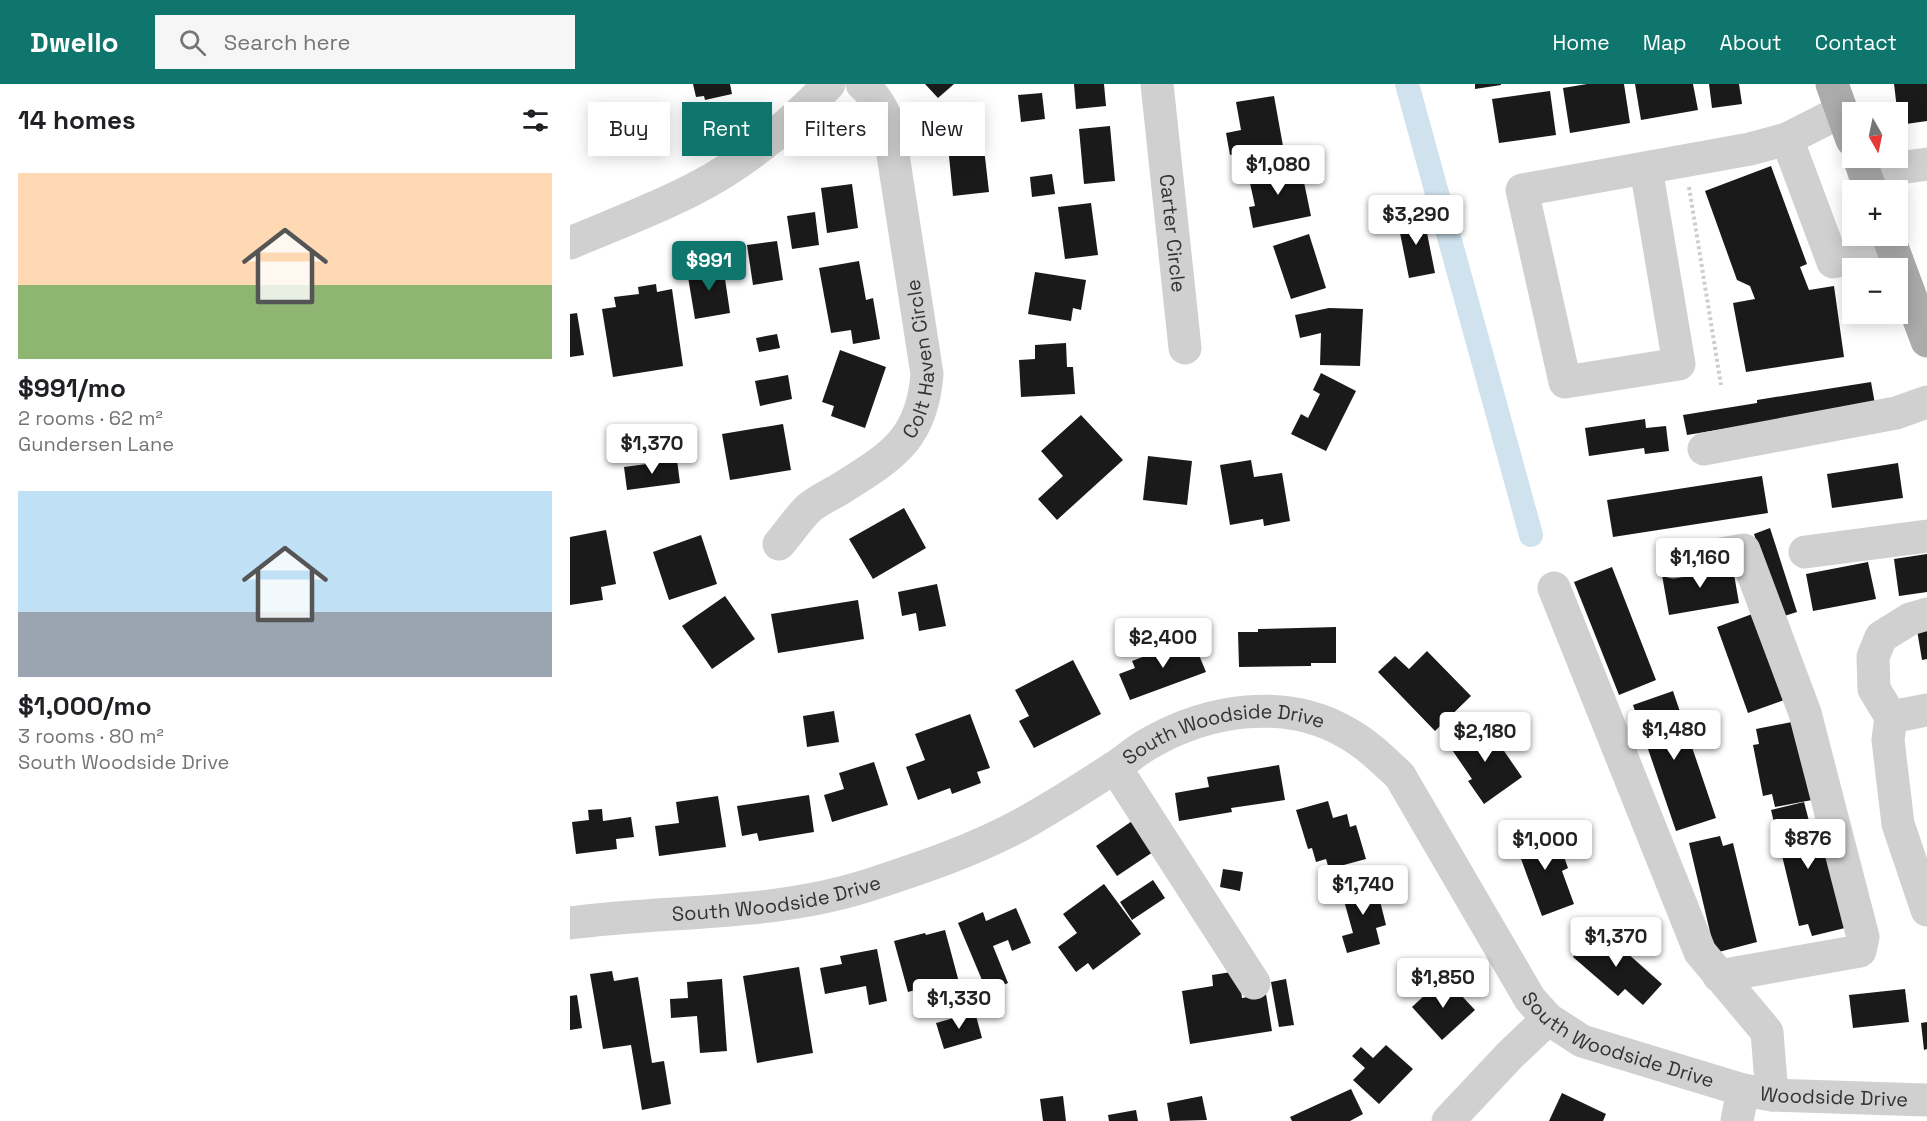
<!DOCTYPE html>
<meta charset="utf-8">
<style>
:root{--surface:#fff;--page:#f6f6f6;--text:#202124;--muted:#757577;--accent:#0f766e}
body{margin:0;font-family:"Space Grotesk",sans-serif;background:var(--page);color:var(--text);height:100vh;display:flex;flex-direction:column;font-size:22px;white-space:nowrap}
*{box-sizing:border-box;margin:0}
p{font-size:20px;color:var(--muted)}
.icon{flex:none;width:33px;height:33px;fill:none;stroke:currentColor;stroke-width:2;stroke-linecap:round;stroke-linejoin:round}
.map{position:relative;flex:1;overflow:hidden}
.panel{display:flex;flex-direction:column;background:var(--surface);width:570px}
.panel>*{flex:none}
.guide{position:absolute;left:18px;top:18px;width:570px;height:54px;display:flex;gap:12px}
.needle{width:39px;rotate:171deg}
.tools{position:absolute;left:1272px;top:18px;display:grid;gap:12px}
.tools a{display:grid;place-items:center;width:66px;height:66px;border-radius:0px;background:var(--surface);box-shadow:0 3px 15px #0003;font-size:30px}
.price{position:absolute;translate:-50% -51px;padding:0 14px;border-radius:6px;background:#fff;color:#222;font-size:20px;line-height:39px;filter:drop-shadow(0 2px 3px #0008)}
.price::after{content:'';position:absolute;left:50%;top:36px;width:18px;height:14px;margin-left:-9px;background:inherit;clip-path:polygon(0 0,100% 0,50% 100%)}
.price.selected{background:var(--accent);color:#fff}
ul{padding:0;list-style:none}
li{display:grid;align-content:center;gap:12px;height:318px;padding:0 18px}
li span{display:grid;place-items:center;height:186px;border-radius:0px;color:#555}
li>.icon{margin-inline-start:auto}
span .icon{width:108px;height:108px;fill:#fffc;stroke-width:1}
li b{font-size:26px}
h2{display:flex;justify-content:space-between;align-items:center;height:72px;padding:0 18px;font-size:26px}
.chip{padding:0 21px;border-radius:0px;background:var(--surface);box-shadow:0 3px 15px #0003;font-size:21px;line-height:54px}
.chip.selected{background:var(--accent);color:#fff}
header{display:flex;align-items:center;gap:36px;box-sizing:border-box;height:84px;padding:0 30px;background:var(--accent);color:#fff}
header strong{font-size:28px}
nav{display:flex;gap:33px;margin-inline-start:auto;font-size:21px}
.search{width:420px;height:54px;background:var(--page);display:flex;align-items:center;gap:15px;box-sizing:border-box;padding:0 21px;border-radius:0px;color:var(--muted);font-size:22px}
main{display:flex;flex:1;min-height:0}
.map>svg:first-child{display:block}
</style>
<header>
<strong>Dwello</strong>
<div class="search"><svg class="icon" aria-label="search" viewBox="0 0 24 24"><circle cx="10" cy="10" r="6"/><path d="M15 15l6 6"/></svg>Search here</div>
<nav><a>Home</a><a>Map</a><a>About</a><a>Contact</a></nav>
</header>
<main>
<section class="panel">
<h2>14 homes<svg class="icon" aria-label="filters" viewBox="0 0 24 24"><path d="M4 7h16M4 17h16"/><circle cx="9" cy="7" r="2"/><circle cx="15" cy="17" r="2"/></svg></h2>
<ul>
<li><span style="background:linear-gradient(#ffd9b3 60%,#8fb573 0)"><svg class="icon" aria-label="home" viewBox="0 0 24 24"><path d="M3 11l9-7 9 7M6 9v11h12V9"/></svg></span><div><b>$991/mo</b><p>2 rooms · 62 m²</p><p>Gundersen Lane</p></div></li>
<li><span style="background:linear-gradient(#bfe0f5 65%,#9aa5b1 0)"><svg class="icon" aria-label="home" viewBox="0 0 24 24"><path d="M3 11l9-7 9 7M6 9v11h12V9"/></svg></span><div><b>$1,000/mo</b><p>3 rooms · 80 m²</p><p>South Woodside Drive</p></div></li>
</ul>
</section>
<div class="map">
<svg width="1357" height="1037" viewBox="0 0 1357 1037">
<rect width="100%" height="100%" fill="#fff"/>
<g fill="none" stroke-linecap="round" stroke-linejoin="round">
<polyline stroke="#cfe2ee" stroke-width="24" points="837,0 961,451"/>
</g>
<g fill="#1a1a1a">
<polygon points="123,0 160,0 162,10 135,16 134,12 126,13"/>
<polygon points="355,0 384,0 368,14"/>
<polygon points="504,0 534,0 536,22 506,25"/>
<polygon points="905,0 931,0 931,1 905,5"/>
<polygon points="1017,0 1054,0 1060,39 1000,49 993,4"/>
<polygon points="1065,0 1123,0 1128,26 1071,36"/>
<polygon points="1139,0 1169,0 1172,20 1142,24"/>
<polygon points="1324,0 1357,0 1357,37 1329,41"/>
<polygon points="980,7 986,51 929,59 922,15"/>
<polygon points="472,9 475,35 451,38 448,11"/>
<polygon points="704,12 713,62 660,71 656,49 671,46 666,18"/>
<polygon points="411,38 419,108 383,112 376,42"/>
<polygon points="540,42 545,97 514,100 509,45"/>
<polygon points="730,79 741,132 683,144 679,123 685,122 678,90"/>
<polygon points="1201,82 1237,180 1230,183 1239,206 1264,202 1274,273 1176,288 1163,219 1185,215 1180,202 1167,196 1135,107"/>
<polygon points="482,90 485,110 462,113 460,93"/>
<polygon points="282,100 288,144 257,149 251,104"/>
<polygon points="521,119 528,171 495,175 488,123"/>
<polygon points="245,128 249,161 222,165 217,132"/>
<polygon points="853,129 865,189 839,194 827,134"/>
<polygon points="739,150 756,204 721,215 703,162"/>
<polygon points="207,157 213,196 183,201 177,161"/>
<polygon points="289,177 296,216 303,214 310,255 283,260 281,246 261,249 249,184"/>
<polygon points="153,181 160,229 125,235 117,187"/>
<polygon points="465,188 516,196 511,226 503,224 501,237 458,230"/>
<polygon points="86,200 87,208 102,205 113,282 43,293 32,225 46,223 44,213 69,210 68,203"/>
<polygon points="759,224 793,225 790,282 750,281 751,249 730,254 725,231"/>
<polygon points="7,229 14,271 0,273 0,230"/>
<polygon points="207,250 210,264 189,268 186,254"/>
<polygon points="496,259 497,283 503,283 505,310 451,313 449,276 465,275 465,261"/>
<polygon points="270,266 316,283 295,344 261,332 264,322 252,318"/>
<polygon points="751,289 786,307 756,367 721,350 731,330 738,334 750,310 743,306"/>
<polygon points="218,291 222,315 190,322 185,297"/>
<polygon points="1301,298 1305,320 1117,351 1113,331 1187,319 1187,316"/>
<polygon points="511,331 553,376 487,436 468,415 493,392 471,367"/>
<polygon points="1075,335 1076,344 1096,342 1099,367 1075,370 1074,364 1019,372 1015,344"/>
<polygon points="213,340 221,386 160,396 152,350"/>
<polygon points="578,372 622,377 617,421 573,416"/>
<polygon points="107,376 110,399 57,406 54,383"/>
<polygon points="681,376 684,393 712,389 720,437 694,442 693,435 660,441 650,381"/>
<polygon points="1328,379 1333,414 1262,424 1257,390"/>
<polygon points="1192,392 1198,429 1043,453 1037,416"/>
<polygon points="334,424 356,464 303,495 279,455"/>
<polygon points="1200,444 1227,528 1211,533 1184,450"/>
<polygon points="36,446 46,500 31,503 33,516 0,521 0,453"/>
<polygon points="131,451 147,500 99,516 83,468"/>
<polygon points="1357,470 1357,508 1329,512 1324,475"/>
<polygon points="1298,478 1306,515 1243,527 1236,490"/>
<polygon points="1162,479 1169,519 1099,531 1092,491"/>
<polygon points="1042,483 1086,596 1049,611 1004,498"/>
<polygon points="367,500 376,542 349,547 346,529 332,532 328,508"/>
<polygon points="155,512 185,555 142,585 112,542"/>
<polygon points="288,516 294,555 208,569 201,530"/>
<polygon points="1185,529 1217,615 1178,629 1147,543"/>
<polygon points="766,543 766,579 741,579 741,582 669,583 668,548 688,548 688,545"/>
<polygon points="1357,544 1357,575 1352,576 1347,546"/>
<polygon points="622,554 636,588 560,616 549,590 565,584 562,577"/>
<polygon points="857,567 901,612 865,647 808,588 825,572 839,585"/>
<polygon points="503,576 531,630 464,664 449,637 459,632 445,606"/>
<polygon points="1103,607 1146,734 1106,747 1063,621"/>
<polygon points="264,627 269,658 237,663 233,632"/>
<polygon points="400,630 420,684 407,688 411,699 382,710 380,704 348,716 336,683 355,676 345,650"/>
<polygon points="1227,637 1242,716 1205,723 1202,710 1193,712 1183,661 1189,660 1186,645"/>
<polygon points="908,639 920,657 925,654 952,693 914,720 898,697 902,695 878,660"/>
<polygon points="304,678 318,721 262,738 254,711 274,705 269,689"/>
<polygon points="709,681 715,716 661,724 662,728 609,737 605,709 639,703 637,693"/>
<polygon points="239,711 244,748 189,757 187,749 172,752 167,722"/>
<polygon points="148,712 156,763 89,772 85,742 109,739 106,718"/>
<polygon points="758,717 763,734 777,730 780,743 786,741 796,775 759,785 756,775 746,778 742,764 738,765 726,726"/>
<polygon points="1234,718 1239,737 1249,735 1275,844 1242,852 1238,840 1229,842 1201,726"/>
<polygon points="32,725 33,737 61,733 64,753 46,755 47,765 6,770 2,738 19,736 18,726"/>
<polygon points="565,735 586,766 547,792 526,762"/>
<polygon points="985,747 998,784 992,787 1004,820 972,832 944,756 964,749 967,753"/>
<polygon points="1150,752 1153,762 1163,759 1187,858 1145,869 1119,759"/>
<polygon points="653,785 673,788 670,807 650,803"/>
<polygon points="583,796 595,814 562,836 550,818"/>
<polygon points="805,797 816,841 806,844 810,860 777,869 772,852 783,849 771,806"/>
<polygon points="534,800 571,850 523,886 518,879 506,888 488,863 507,849 493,830"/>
<polygon points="446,824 461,859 442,867 438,856 423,862 438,899 417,908 388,839 413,828 416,837"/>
<polygon points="1029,844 1092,900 1073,921 1055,905 1048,912 1003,873"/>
<polygon points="375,846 390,902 373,906 371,899 338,908 324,857 355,849 356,851"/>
<polygon points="307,865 317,917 299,921 296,902 255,910 250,884 272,880 270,872"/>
<polygon points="229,883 243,969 187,979 173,892"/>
<polygon points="42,887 44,897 68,893 82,979 94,977 101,1020 72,1026 61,961 33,965 20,890"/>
<polygon points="668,887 672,914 696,910 702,947 620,960 612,907 643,902 642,891"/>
<polygon points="874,893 905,926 872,956 842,923"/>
<polygon points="152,895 157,967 130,969 127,932 101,934 100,915 118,914 117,898"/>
<polygon points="716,895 724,941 709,943 701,898"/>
<polygon points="1335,905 1339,938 1283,944 1279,911"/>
<polygon points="7,911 12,944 0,946 0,912"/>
<polygon points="405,928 412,954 374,965 366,939"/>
<polygon points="1357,938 1357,965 1354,966 1351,939"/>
<polygon points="816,961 843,985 809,1020 783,996 795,984 782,972 791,963 803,974"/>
<polygon points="781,1005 793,1030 780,1037 722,1037 720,1033"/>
<polygon points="992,1009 1036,1030 1033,1037 979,1037"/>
<polygon points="493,1012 496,1037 473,1037 470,1015"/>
<polygon points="632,1012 637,1036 600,1037 597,1019"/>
<polygon points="566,1026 568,1037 539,1037 538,1031"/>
</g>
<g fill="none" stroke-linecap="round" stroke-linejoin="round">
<polyline stroke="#cdcdcd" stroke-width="4" stroke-dasharray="3 3" stroke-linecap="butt" points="1119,103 1151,301"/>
<g stroke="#d0d0d0" stroke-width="33">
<path id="s1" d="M587,0L615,264"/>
<polyline points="1217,55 1263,178 1322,164"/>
<polyline points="1076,84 1109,280 995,298 952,106 1180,65 1217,55 1272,27"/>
<polyline points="1294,89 1357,80"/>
<path d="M0,159C40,142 83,126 122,106C174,80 219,42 259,0"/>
<polyline points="1134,365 1326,329 1357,318"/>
<path id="s2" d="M209,460C219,449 228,434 239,424C247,417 260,411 270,405C321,373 352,356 357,290L318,39C312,23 305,11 292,0"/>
<polyline points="1235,468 1357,452"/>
<polyline points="1103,478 1174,466 1235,629 1293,853 1290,867 1149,892"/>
<polyline points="984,504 1130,868 1197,948 1202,1011"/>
<polyline points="1357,626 1321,633 1318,656 1328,740 1357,826"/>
<polyline points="1321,633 1304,605 1303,573 1311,553 1340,535 1357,530"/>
<polyline points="545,683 684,899"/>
<path id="s3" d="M0,839C98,826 201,832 296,802C351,784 406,766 456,738C486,721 516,702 545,683C556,676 567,666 578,660C638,625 716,613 777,649C797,660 813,676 830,692L960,915L978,935L1012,957L1173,1006L1202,1011L1357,1016"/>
<polyline points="878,1037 940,971 978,935"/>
<polyline points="1167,1037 1173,1006"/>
</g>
<g stroke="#ababab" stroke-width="33">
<polyline points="1262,0 1282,56"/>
<polyline points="1289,74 1301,106"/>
<polyline points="1318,152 1357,257"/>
</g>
</g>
<g text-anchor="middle" stroke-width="6" stroke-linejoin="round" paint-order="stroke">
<g font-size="20" fill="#333" stroke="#fff">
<text dy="7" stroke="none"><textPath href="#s1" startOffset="150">Carter Circle</textPath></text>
<text dy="7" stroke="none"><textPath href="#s2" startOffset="250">Colt Haven Circle</textPath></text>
<text dy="7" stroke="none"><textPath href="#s3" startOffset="694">South Woodside Drive</textPath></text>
<text dy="7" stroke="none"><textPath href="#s3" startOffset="208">South Woodside Drive</textPath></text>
<text dy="7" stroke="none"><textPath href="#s3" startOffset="1251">South Woodside Drive</textPath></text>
<text dy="7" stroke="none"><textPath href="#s3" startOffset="1479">Woodside Drive</textPath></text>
</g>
</g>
</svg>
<div class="tools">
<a><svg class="needle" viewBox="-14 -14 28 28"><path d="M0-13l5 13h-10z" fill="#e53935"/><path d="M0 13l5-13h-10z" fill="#757577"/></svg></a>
<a>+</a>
<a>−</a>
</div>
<b class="price" style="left:708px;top:112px">$1,080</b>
<b class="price" style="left:846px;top:162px">$3,290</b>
<b class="price selected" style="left:139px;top:208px">$991</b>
<b class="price" style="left:82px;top:391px">$1,370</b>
<b class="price" style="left:1130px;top:505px">$1,160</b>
<b class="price" style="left:593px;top:585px">$2,400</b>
<b class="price" style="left:1104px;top:677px">$1,480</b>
<b class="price" style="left:915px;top:679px">$2,180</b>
<b class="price" style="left:1238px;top:786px">$876</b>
<b class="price" style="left:975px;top:787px">$1,000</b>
<b class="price" style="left:793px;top:832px">$1,740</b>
<b class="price" style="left:1046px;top:884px">$1,370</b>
<b class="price" style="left:873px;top:925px">$1,850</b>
<b class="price" style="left:389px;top:946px">$1,330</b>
<div class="guide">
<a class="chip">Buy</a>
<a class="chip selected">Rent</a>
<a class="chip">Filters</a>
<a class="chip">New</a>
</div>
</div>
</main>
